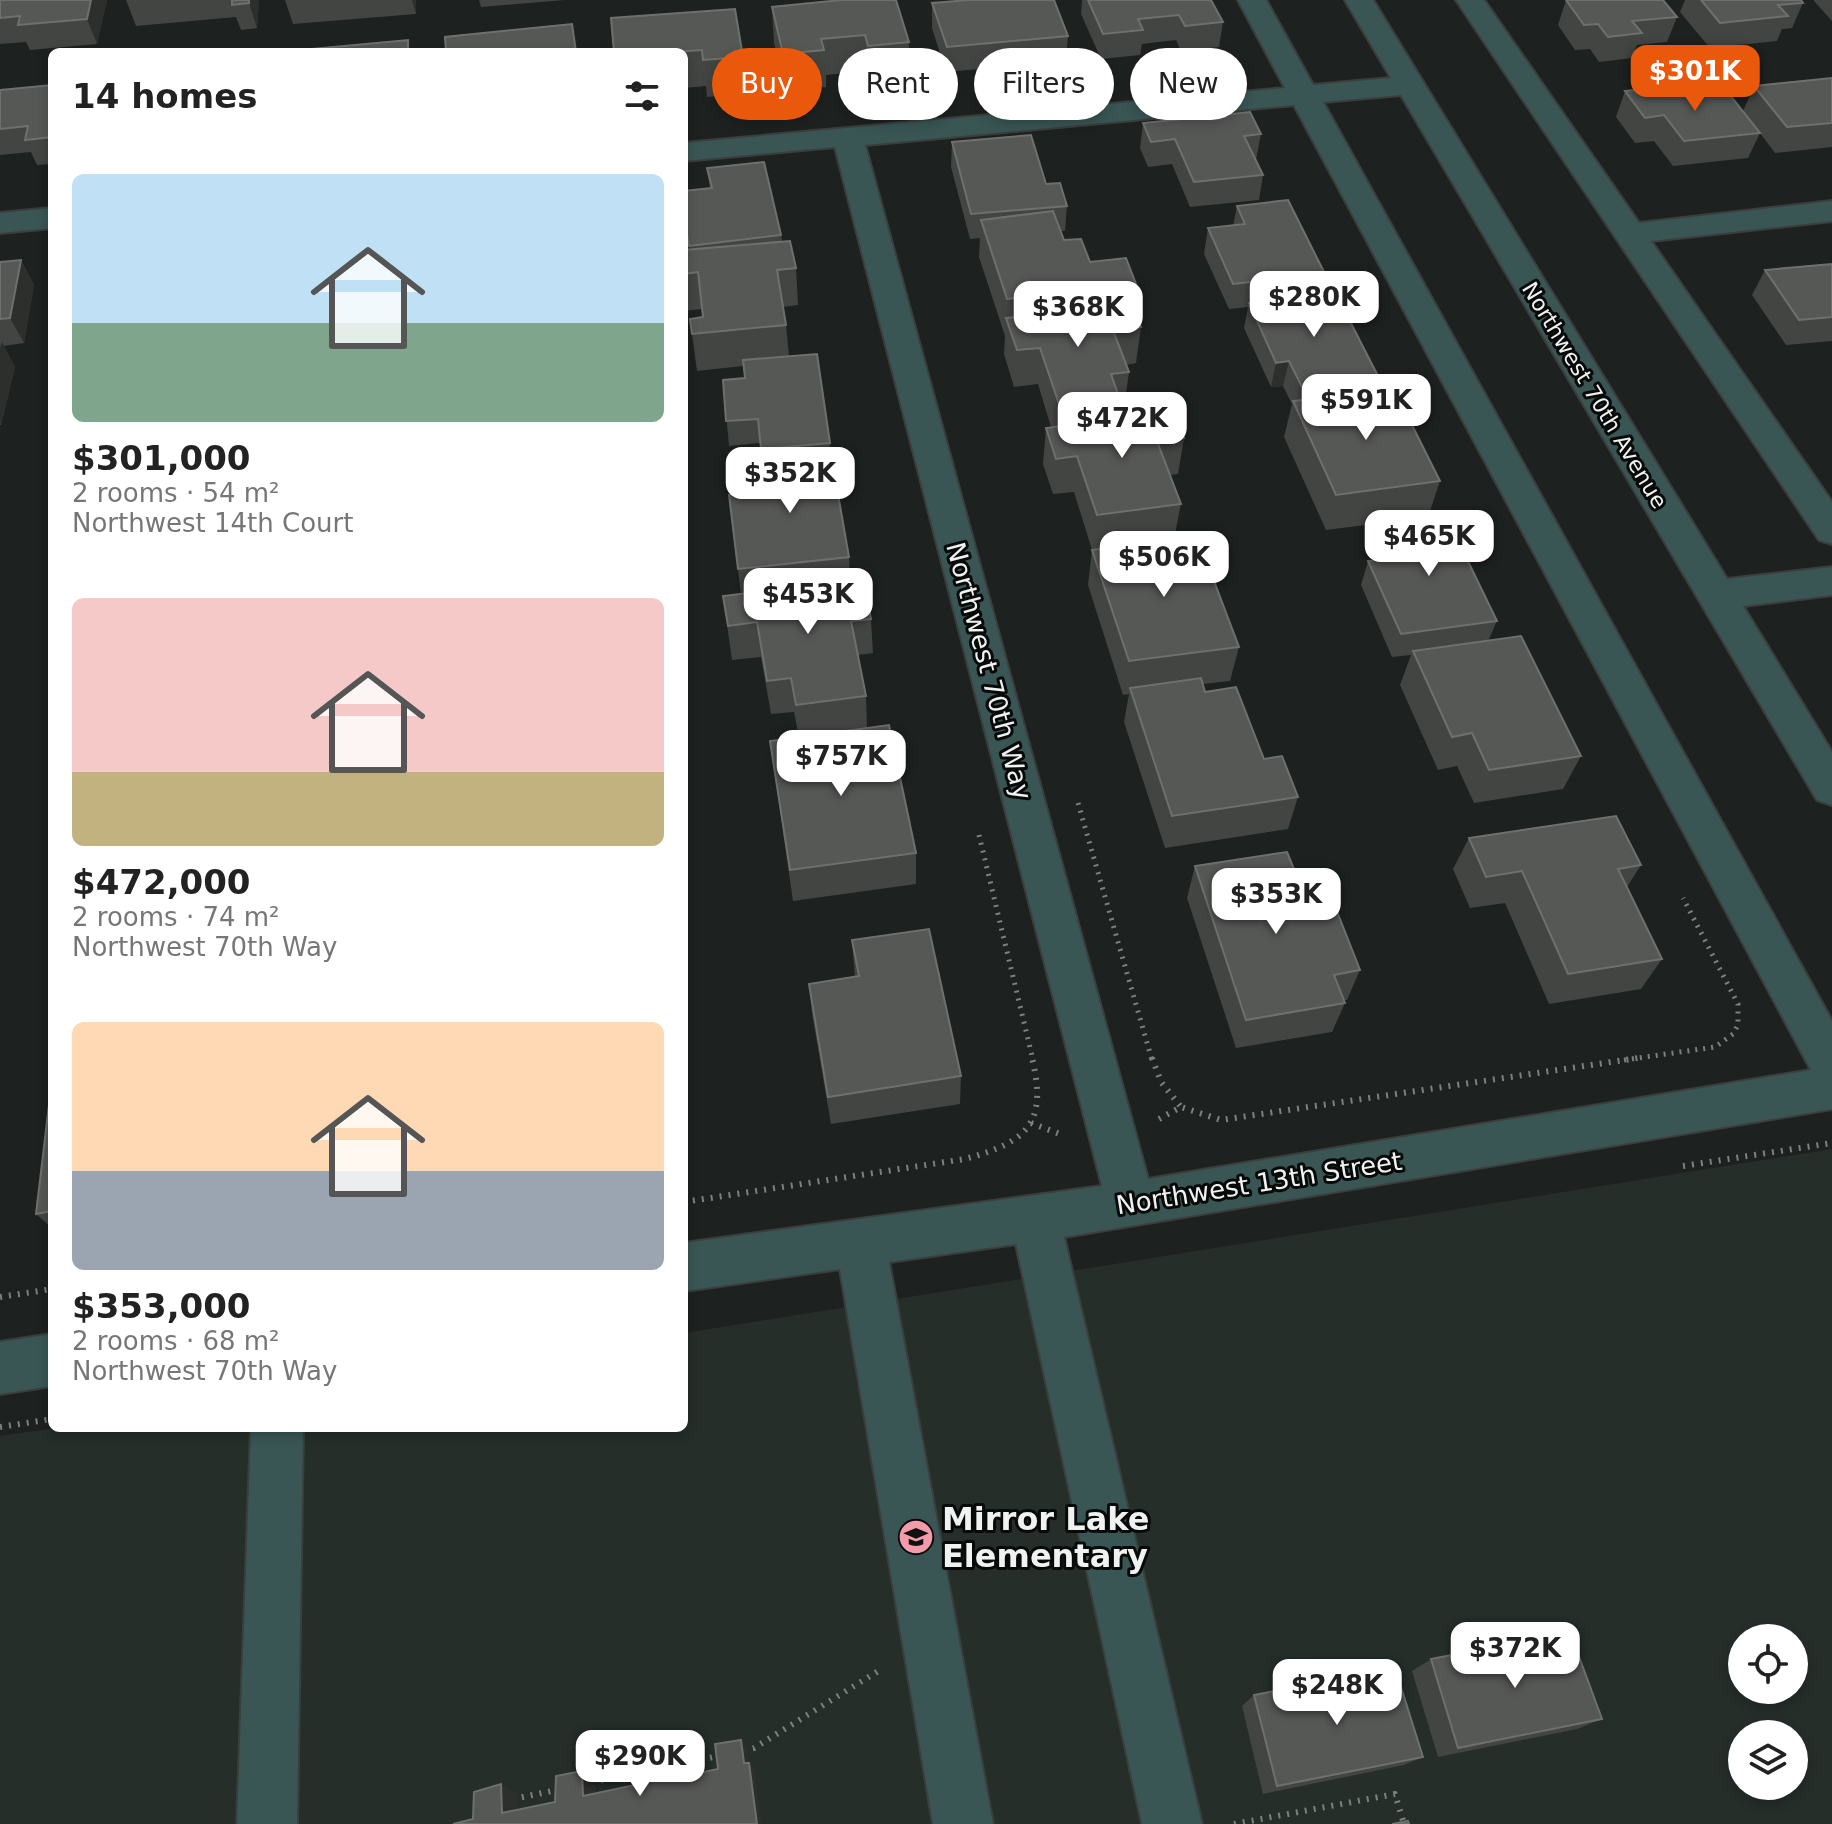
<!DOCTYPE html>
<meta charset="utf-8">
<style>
:root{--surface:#fff;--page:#f2f2f2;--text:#222;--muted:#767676;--accent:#ea580c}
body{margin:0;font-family:"DejaVu Sans",sans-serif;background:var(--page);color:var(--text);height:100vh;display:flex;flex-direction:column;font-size:30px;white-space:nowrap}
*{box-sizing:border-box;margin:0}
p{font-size:26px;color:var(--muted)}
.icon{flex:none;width:44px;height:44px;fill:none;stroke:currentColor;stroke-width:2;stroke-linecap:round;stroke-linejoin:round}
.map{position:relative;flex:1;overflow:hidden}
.sheet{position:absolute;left:48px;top:48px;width:640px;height:1384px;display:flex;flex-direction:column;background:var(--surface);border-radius:12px;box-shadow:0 4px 12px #0003}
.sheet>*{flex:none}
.hud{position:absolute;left:712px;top:48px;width:760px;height:72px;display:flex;gap:16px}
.fabs{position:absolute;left:1728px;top:1624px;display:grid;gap:16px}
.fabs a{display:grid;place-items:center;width:80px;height:80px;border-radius:50%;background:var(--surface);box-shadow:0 4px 12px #0003;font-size:40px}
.price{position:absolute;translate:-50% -68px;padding:0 18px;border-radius:16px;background:#fff;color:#222;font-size:26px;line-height:52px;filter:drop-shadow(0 2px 4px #0008)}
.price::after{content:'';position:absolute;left:50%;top:48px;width:24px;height:18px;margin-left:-12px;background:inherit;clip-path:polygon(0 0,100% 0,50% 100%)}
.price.on{background:var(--accent);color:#fff}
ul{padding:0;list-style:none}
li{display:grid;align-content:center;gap:16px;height:424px;padding:0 24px}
li span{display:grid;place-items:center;height:248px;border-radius:12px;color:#555}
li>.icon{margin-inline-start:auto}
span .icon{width:144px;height:144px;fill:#fffc;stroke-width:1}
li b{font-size:34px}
h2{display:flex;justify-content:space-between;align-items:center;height:96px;padding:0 24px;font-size:34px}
.pill{padding:0 28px;border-radius:36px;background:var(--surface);box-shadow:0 4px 12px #0003;font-size:28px;line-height:72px}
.pill.on{background:var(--accent);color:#fff}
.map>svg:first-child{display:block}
</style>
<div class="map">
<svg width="1832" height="1824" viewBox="0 0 1832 1824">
<rect width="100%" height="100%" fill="#1d211f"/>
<path fill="#252e29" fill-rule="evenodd" d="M1832,1149V1824H0V1436L54,1428H684V1333ZM1742,1638H1794V1690H1742ZM1742,1734H1794V1786H1742Z"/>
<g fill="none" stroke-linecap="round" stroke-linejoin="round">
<defs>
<g id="minor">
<path d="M1238,0H1266L1313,85L1391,78L1345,0H1373L1727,579L1832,567V595L1743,606L1832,752V805L1817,800L1401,95L1323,102L1832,1021V1109L1064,1237L1202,1824H1142L1016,1244L889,1262L993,1824H933L840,1269L684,1291V1243L1102,1186L835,147L684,161V143L1285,88ZM1294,105L1811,1070L1148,1179L865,145Z"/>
<polygon points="1456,0 1484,0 1639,223 1832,201 1832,221 1651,241 1832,502 1832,544 1819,540"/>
<polygon points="52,208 52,228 0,233 0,213"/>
<polygon points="52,1334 52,1386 0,1394 0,1342"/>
<polygon points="251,1428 303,1428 297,1824 237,1824"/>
</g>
</defs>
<use href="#minor" stroke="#3b3e3c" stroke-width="4"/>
<g stroke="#7d807f" stroke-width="5" stroke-dasharray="2 6" stroke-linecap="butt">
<polyline points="1078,803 1152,1060"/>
<polyline points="979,835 1033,1060"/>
<polyline points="1624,1060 1715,1047 1733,1034 1738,1025 1738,1004 1683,898"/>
</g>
<g stroke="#7d807f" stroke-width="6" stroke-dasharray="2 7" stroke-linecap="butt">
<polyline points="1152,1058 1161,1082 1181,1107"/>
<polyline points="1159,1119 1181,1107 1221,1120 1638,1058"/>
<polyline points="1031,1123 1060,1134"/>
<polyline points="1683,1166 1832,1143"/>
<path d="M684,1202L965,1159C1027,1142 1048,1124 1032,1058"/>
<polyline points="0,1297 52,1289"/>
<polyline points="0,1427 52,1419"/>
<polyline points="744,1750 754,1748 880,1670"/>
<polyline points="666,1767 723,1755"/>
<polyline points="592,1782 641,1772"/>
<polyline points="513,1799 562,1789"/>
<polyline points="1234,1824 1395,1794 1404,1824"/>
</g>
<use href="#minor" fill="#395654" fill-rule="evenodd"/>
</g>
<g fill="#434542">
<polygon points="0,0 107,0 97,44 30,50 26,42 0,44"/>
<polygon points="126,0 259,0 257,28 241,30 236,17 136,26"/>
<polygon points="285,0 416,0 416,14 293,24"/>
<polygon points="479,0 565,0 481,7"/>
<polygon points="1082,0 1211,0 1223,22 1219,47 1181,51 1176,40 1142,44 1140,55 1101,59 1081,14"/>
<polygon points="1566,0 1677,17 1667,42 1637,45 1632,58 1599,62 1590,49 1575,50 1558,25"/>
<polygon points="1685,0 1801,0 1803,3 1792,28 1782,29 1777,41 1710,48 1680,12"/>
<polygon points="1814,0 1832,0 1832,21 1814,1"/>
<polygon points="932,3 1068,36 1066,61 946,72 932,28"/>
<polygon points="772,7 909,42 909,79 869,83 866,71 826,75 826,87 786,91 774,43"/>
<polygon points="611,18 743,57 746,94 707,97 706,86 684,88 684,52 614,52"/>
<polygon points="1832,78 1832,147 1775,153 1760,133 1748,158 1673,166 1654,141 1635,143 1616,117 1625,91 1677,95 1743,111 1754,86"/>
<polygon points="52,85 52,164 37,165 31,152 0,155 0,90"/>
<polygon points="1143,123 1261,134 1256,160 1263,175 1259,200 1190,207 1172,164 1148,167 1140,148"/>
<polygon points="952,142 1046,184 1067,206 1065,231 1061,231 1064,240 1090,262 1136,284 1133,306 1141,327 1136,363 1126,365 1129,372 1124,408 1117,409 1116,419 1184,438 1178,474 1170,475 1181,504 1174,539 1239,647 1230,681 1203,684 1205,692 1298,797 1288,829 1165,848 1124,722 1129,694 1123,695 1088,585 1092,550 1074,492 1053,494 1043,464 1046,428 1051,427 1038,384 1014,387 1004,354 1005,336 979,257 980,238 970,239 951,167"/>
<polygon points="707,168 781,235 782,241 796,268 798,305 783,307 786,325 789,356 830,443 830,454 849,557 850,580 871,619 873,653 858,655 866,696 867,728 916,853 916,884 793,901 770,741 799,737 794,712 771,714 761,657 732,660 723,596 741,594 729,495 764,491 760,443 729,446 723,380 745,378 743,366 697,371 690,319 703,317 702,309 684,311 684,250 689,250 684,222 684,191 710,188"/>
<polygon points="1237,206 1325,274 1320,294 1379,378 1375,391 1440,481 1428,517 1326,530 1284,437 1292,404 1283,386 1271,387 1244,328 1248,307 1229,309 1204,254 1208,228 1233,226"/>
<polygon points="21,260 34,285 24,343 3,346 15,367 1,425 0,425 0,261 1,262"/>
<polygon points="1832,264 1832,341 1786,345 1752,295 1765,270"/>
<polygon points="1378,524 1497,621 1488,641 1581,756 1563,789 1474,803 1457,766 1438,770 1400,685 1411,655 1392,657 1361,585 1368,561 1376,560 1370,548"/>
<polygon points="1469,838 1641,865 1627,887 1662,959 1641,989 1549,1004 1505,903 1470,908 1453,869"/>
<polygon points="1195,866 1304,894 1360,970 1347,1000 1343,1000 1345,1003 1332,1032 1236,1048 1187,898"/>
<polygon points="852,940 961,1076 960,1104 831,1124 812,1013 809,984 855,977"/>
<polygon points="52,1079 52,1228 36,1214"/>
<polygon points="1431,1659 1602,1719 1577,1729 1438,1757 1412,1671"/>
<polygon points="1254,1695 1423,1757 1404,1765 1263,1794 1242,1706"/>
</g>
<g fill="#2c2f2c">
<polygon points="91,0 107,0 97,44 87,19"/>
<polygon points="249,0 259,0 257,28 249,3"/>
<polygon points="412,0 416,0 416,14"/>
<polygon points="21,260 34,285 24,343 10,318"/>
<polygon points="2,342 15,367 1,425 0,422 0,348"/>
<polygon points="1289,361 1283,386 1271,387 1276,363"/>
<polygon points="741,1740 748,1749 750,1764 755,1771 762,1824 757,1824 744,1763"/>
<polygon points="662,1756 672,1765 673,1788 664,1780"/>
<polygon points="582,1771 595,1780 596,1803 583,1796"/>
<polygon points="501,1784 517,1792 518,1820 502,1813"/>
</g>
<g fill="#565855" stroke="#6e706d" stroke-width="2">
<polygon points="0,0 91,0 87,19 18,25 20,16 0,18"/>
<polygon points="232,0 249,0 249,3 232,5"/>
<polygon points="841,0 896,0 909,42 868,46 865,35 821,39 824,50 783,54 772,7"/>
<polygon points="969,0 1054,0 1068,36 947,47 932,3"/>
<polygon points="1088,0 1211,0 1223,22 1185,26 1179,15 1138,19 1143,30 1103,34"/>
<polygon points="1566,0 1663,0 1677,17 1632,21 1642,33 1608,37 1598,24 1584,25"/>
<polygon points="1701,0 1801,0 1803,3 1778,5 1788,16 1720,23"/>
<polygon points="735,9 743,57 703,60 702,50 673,52 614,52 611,18"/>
<polygon points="572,24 576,52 446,52 445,37"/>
<polygon points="408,40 408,52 279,52"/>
<polygon points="1832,78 1832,123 1787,127 1754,86"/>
<polygon points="52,85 52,137 25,140 28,126 0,129 0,90"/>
<polygon points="1671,86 1677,95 1726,90 1760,133 1684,141 1664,115 1645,118 1625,91"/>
<polygon points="1250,112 1261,134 1244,136 1263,175 1194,182 1175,139 1151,142 1143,123"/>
<polygon points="1031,135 1046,184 1060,183 1067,206 971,214 952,142"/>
<polygon points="764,162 781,235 689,246 684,215 684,191 712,188 707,168"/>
<polygon points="1288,200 1325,274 1233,284 1208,228 1245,224 1237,206"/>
<polygon points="1053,211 1064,240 1081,239 1090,262 1126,258 1136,284 1007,299 981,220"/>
<polygon points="790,241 796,268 777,270 786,325 692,334 690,319 703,317 698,272 684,274 684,250"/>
<polygon points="21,260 10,318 0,319 0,262"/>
<polygon points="1832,264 1832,317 1799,320 1765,270"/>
<polygon points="1335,292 1379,378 1302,387 1289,361 1276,363 1249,303"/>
<polygon points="1132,304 1141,327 1113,330 1129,372 1111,374 1119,397 1059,404 1040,348 1017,350 1006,318"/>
<polygon points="817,354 830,443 761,449 758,419 726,421 723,380 745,378 743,360"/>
<polygon points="1394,389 1440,481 1336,495 1293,401"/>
<polygon points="1173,412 1184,438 1157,441 1181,504 1097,515 1077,456 1056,459 1046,428"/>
<polygon points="831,454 849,557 738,569 729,495 766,491 761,462"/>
<polygon points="1446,516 1497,621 1401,634 1368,561 1394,558 1378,524"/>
<polygon points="1197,536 1239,647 1129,661 1092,550"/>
<polygon points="863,579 871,619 851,621 866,696 796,705 791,678 767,681 757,622 728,626 723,596"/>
<polygon points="1521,636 1581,756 1489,770 1472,733 1452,737 1413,651"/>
<polygon points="1201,678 1205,692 1236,687 1264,759 1282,756 1298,797 1172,816 1130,688"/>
<polygon points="889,725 916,853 790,870 770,741"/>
<polygon points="1616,816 1641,865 1618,869 1662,959 1568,974 1522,871 1486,877 1469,838"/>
<polygon points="1287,852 1304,894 1329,891 1360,970 1334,975 1345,1003 1246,1020 1195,866"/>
<polygon points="929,929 961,1076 828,1097 809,984 859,976 852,940"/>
<polygon points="52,1079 52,1211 36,1214"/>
<polygon points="1570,1632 1602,1719 1458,1748 1431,1659"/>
<polygon points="1395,1668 1423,1757 1277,1786 1254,1695"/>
<polygon points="741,1740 744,1763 749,1763 757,1824 453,1824 473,1819 474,1792 501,1784 502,1813 555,1802 556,1776 582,1771 583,1796 635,1785 635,1761 662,1756 664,1780 718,1769 715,1744"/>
<polygon points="1408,1821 1409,1824 1392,1824"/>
</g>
<defs>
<symbol id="school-disc" viewBox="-11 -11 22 22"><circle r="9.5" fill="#f39aab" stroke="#080a09"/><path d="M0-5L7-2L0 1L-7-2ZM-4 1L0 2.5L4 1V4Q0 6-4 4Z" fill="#111"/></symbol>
</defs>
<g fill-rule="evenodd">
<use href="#school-disc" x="896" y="1517" width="40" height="40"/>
</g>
<g text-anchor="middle" stroke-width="6" stroke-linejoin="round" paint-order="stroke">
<g font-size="22" fill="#f0f2f1" stroke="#080a09">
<text transform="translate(1595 395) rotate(59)" y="8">Northwest 70th Avenue</text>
</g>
<g font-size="26" fill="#f0f2f1" stroke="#080a09">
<text transform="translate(989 671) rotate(75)" y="9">Northwest 70th Way</text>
<text transform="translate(1259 1183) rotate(-9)" y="9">Northwest 13th Street</text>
</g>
<g font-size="32" font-weight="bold" fill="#f0f2f1" stroke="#080a09" text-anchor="start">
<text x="942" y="1530">Mirror Lake<tspan x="942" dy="37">Elementary</tspan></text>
</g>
</g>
</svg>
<div class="fabs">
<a><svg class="icon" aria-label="locate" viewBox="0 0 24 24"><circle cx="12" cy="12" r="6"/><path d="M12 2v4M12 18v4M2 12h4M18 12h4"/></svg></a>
<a><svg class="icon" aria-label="layers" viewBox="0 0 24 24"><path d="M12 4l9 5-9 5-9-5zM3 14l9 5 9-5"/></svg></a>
</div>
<b class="price on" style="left:1695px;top:113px">$301K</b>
<b class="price" style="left:1314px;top:339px">$280K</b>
<b class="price" style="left:1078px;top:349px">$368K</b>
<b class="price" style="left:1366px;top:442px">$591K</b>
<b class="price" style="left:1122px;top:460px">$472K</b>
<b class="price" style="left:790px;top:515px">$352K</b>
<b class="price" style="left:1429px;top:578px">$465K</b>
<b class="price" style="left:1164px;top:599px">$506K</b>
<b class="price" style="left:808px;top:636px">$453K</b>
<b class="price" style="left:841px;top:798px">$757K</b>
<b class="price" style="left:1276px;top:936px">$353K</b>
<b class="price" style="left:1515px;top:1690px">$372K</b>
<b class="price" style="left:1337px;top:1727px">$248K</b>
<b class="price" style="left:640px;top:1798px">$290K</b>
<div class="hud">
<a class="pill on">Buy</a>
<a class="pill">Rent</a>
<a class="pill">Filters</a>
<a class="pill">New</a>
</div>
<section class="sheet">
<h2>14 homes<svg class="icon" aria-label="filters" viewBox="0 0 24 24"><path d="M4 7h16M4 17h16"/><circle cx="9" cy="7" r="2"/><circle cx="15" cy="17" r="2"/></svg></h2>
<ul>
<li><span style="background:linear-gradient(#bfe0f5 60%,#7fa58c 0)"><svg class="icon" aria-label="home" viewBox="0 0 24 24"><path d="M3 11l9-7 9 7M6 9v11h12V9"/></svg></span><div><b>$301,000</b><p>2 rooms · 54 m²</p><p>Northwest 14th Court</p></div></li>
<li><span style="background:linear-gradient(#f6c9c9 70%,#c2b280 0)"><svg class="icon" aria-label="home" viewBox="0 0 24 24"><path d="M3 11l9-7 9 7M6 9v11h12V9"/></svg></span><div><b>$472,000</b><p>2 rooms · 74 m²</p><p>Northwest 70th Way</p></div></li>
<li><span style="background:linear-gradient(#ffd9b3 60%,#9aa5b1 0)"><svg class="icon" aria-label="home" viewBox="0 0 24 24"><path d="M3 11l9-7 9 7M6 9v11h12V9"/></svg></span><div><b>$353,000</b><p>2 rooms · 68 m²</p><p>Northwest 70th Way</p></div></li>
</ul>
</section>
</div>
